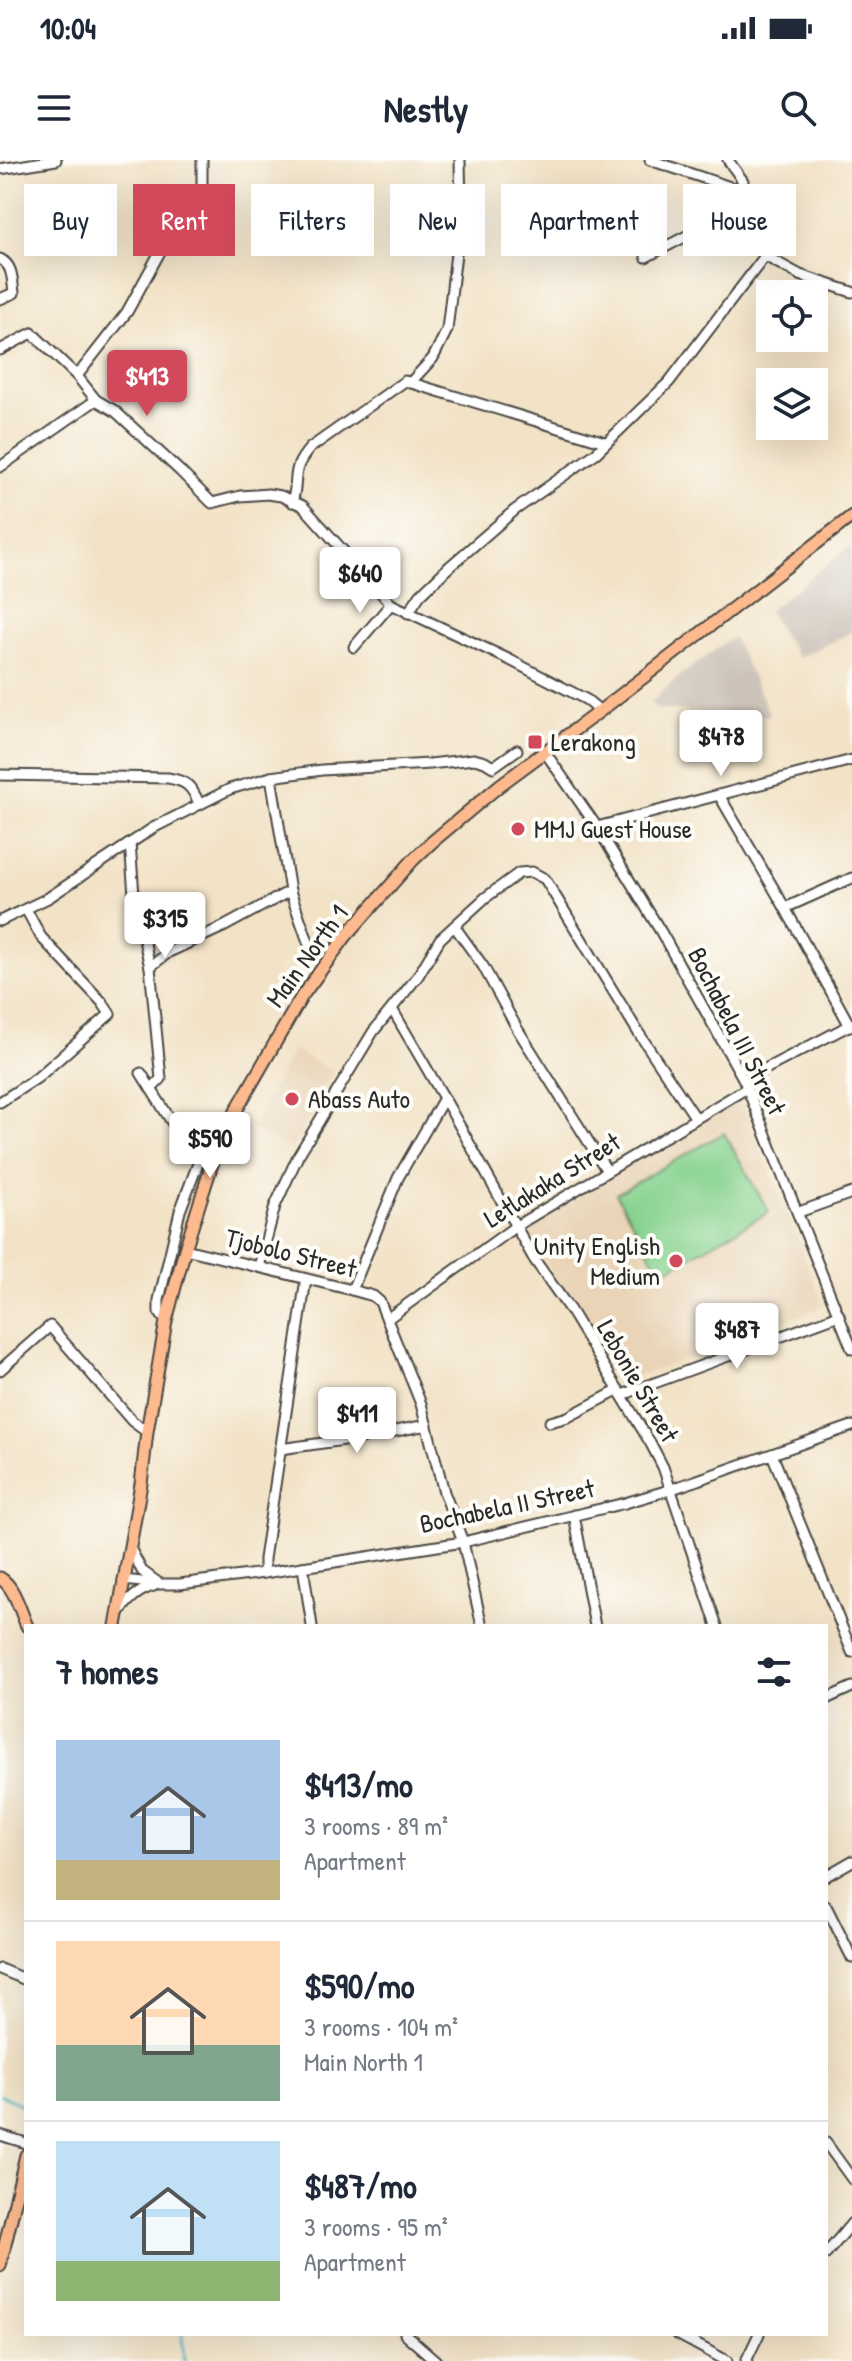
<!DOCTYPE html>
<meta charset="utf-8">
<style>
:root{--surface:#fff;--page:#f2f2f3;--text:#1f2937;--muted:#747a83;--line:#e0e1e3;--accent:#d1495b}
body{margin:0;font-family:"Patrick Hand",sans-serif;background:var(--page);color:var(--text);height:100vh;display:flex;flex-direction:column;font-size:30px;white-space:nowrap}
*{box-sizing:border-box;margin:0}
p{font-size:26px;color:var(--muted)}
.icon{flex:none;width:44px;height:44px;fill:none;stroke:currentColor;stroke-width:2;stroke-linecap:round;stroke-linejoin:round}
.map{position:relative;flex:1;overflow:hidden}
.sheet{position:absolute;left:24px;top:1464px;width:804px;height:712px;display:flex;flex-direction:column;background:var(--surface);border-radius:0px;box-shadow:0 8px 32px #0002}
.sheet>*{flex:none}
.top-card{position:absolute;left:24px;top:24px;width:804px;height:72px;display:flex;gap:16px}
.tools{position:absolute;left:756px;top:120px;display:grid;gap:16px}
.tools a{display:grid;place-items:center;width:72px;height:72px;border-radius:0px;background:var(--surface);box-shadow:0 8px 32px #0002;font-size:40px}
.price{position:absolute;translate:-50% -68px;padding:0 18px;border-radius:8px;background:#fff;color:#222;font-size:26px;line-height:52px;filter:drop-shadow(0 2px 4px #0008)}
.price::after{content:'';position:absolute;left:50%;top:48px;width:24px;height:18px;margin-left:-12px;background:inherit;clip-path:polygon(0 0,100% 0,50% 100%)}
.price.current{background:var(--accent);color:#fff}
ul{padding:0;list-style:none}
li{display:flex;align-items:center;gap:24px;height:200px;padding:0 32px}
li+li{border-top:2px solid var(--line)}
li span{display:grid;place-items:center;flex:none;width:224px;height:160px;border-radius:0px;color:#555}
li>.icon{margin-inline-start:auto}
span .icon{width:96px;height:96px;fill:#fffc;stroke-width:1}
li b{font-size:34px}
h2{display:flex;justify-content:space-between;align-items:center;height:96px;padding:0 32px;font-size:34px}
.chip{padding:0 28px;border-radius:0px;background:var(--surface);box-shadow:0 8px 32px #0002;font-size:28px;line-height:72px}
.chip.current{background:var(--accent);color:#fff}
.status{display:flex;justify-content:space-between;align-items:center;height:56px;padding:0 40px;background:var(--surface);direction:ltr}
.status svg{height:22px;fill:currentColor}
header{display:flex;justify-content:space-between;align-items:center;height:104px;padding:0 32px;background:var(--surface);font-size:36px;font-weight:700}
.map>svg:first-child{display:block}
</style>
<div class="status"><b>10:04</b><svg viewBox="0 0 49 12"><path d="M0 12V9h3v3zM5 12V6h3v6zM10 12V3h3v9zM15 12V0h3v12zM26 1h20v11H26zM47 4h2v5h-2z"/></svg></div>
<header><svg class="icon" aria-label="menu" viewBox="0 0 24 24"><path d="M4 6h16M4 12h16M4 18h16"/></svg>Nestly<svg class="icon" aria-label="search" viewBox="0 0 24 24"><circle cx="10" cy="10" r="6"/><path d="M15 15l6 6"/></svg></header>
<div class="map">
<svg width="852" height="2201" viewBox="0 0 852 2201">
<rect width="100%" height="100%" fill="#fdfcf7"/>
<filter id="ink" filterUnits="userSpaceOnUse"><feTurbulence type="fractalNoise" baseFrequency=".0125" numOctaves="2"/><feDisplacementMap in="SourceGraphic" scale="16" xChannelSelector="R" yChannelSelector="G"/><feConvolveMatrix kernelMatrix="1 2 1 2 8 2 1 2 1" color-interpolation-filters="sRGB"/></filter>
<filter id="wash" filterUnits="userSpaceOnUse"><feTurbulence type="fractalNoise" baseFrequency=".006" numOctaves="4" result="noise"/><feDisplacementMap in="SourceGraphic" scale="32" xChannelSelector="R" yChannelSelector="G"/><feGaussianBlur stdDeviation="1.8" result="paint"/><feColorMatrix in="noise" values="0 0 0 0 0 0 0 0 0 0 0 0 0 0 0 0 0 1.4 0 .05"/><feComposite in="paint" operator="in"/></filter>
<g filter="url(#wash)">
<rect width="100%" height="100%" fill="#f2e2c6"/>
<g fill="#e9d4b7">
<polygon points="293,890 333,911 292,989 251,968"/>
<polygon points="740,936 824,1146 722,1186 626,1220 616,1215 603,1191 564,1133 527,1068"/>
</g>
<g fill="#ccc2b8">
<polygon points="852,385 852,472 798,498 768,451"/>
<polygon points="733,477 771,556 656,549 651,542 681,515"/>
</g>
<polygon fill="#88d390" stroke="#5a7f5e" stroke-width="2" points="724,973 769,1052 661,1113 616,1034"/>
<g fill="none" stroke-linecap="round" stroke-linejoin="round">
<g stroke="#45b1c3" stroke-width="3">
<polyline points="0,1935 22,1945"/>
<polyline points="182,2174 184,2201"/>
</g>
</g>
</g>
<g filter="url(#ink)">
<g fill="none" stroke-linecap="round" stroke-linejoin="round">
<defs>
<g id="minor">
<polyline points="650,0 739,30 734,41 735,45"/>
<polyline points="728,0 743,21 739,30"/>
<polyline points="0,9 56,0"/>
<polyline points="723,57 726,62 769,91 765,96"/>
<polyline points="646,97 723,57 729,49 751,37"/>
<path d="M0,99C13,105 12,119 14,133L0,139"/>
<polyline points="0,190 32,173 77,216 96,240 115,251 180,311 212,343 240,336 268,334 281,336 303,346 391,444 508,499 587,540 600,551"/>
<path d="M77,216L127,152L166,81C177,72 193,72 202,60V0"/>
<polyline points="410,223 433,198 447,170 461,51 460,0"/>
<polyline points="0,307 96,240"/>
<path d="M292,342C300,318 289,312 310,288L405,221L605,282"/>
<polyline points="408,453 420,435 449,407 515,350 596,293 669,222 765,96 800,115 852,132"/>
<polyline points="354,487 391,444"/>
<polyline points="545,592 597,667 661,772 744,920 852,1189"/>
<path d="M0,615L168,618C187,621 191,626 199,643"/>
<polyline points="271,617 290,731 311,790"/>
<polyline points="719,635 785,748 850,866"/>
<polyline points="597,667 852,600"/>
<polyline points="130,683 134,735 150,807 161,919 151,929"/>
<polyline points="785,748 852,718"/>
<polyline points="0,761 48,738 153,668 230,629 271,617 322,610 430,604 474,599 485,602 493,607 517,590"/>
<polyline points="455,767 483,806 518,870 607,1011"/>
<polyline points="150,807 169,792 225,766 290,731"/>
<polyline points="392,849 444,938 534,1099 570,1150 651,1284 663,1307 717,1466"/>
<polyline points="141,913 192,994 200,998 180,1051 159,1140 159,1152 166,1161"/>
<polyline points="744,920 852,864"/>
<polyline points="0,942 37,918 110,854 102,842 41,777 26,749"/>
<polyline points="799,1052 852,1033"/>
<polyline points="185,1089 352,1130 373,1136 380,1142 421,1244 444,1332 463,1382 482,1466"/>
<polyline points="259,1107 275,1046 298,996 373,872 418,816 440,779 485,738 519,713 532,712 545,719 638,872 695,957"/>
<polyline points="352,1130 398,1018 444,938"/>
<polyline points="387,1159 516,1066 747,928"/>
<polyline points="0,1210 50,1166 132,1261 147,1272"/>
<polyline points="622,1235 839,1155"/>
<polyline points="550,1262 568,1257 619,1230"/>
<polyline points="280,1289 359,1278 427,1265"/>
<polyline points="772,1294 852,1492"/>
<polyline points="574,1355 595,1466"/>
<polyline points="130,1388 142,1411 157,1422"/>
<polyline points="303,1407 312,1466"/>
<polyline points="264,1413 264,1399 306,1119"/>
<polyline points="123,1420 161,1424 180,1424 264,1413 463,1382 625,1343 669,1330 852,1266"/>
<path d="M119,1453C128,1440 138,1430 154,1426"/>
<polyline points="826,1539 852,1527"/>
<polyline points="826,1716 852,1701"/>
<polyline points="826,1746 852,1798"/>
<polyline points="0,1809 26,1820"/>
<polyline points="0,1975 26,1983"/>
<polyline points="826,1983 852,2019"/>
<polyline points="826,2094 852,2063"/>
<polyline points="405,2174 436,2201"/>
<polyline points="677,2174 727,2201"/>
<polyline points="746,2201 759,2174"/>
</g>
<g id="major">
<path d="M0,1418C15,1427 20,1451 27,1466"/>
<polyline points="116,1466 141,1324 147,1272 166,1161 185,1089 212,1004 237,949 302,836 346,776 413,700 432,682 500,625 600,551 852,356"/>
<polyline points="0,2106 26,1995"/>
</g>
</defs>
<use href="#minor" stroke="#494642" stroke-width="13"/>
<use href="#major" stroke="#494642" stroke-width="15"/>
<use href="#minor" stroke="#fff" stroke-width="9"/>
<use href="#major" stroke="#fcba8e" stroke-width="11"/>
</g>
</g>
<g fill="#d1495b" stroke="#fdfcf7" stroke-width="3">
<rect x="527" y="574" width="16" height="16" rx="4"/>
<circle cx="518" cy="669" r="8"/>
<circle cx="292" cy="939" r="8"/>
<circle cx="676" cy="1101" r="8"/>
</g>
<g text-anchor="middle" stroke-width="8" stroke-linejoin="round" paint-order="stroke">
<g font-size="26" fill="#2b2b2b" stroke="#fdfcf7" text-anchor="start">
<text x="551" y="591">Lerakong</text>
<text x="534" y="678">MMJ Guest House</text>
<text x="308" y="948">Abass Auto</text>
<text x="660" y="1095" text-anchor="end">Unity English<tspan x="660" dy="30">Medium</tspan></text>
</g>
<g font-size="26" fill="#2b2b2b" stroke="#fdfcf7">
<text transform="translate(307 796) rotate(-54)" y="9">Main North 1</text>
<text transform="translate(737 871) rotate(63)" y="9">Bochabela III Street</text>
<text transform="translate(552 1020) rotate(-32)" y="9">Letlakaka Street</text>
<text transform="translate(291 1093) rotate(14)" y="9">Tjobolo Street</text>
<text transform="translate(638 1221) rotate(60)" y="9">Lebonie Street</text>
<text transform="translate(507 1346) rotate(-12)" y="9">Bochabela II Street</text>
</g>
</g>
</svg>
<div class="tools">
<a><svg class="icon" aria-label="locate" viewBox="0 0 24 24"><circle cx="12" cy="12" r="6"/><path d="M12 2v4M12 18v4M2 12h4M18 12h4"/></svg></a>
<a><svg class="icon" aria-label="layers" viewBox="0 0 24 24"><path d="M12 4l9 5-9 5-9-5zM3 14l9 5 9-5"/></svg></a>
</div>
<b class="price current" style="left:147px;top:258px">$413</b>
<b class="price" style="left:360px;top:455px">$640</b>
<b class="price" style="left:721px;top:618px">$478</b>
<b class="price" style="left:165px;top:800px">$315</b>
<b class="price" style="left:210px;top:1020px">$590</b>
<b class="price" style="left:737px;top:1211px">$487</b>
<b class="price" style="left:357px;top:1295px">$411</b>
<div class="top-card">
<a class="chip">Buy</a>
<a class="chip current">Rent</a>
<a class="chip">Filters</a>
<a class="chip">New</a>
<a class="chip">Apartment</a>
<a class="chip">House</a>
</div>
<section class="sheet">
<h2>7 homes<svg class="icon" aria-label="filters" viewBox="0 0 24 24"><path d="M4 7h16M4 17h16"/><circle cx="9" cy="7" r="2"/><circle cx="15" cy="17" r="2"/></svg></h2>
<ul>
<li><span style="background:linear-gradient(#a9c7e8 75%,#c2b280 0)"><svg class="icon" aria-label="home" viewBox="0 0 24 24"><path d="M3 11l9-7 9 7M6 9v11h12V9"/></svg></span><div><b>$413/mo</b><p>3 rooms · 89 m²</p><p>Apartment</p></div></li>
<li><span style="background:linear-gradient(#ffd9b3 65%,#7fa58c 0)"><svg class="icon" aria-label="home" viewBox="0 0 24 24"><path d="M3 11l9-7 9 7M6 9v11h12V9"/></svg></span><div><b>$590/mo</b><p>3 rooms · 104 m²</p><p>Main North 1</p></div></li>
<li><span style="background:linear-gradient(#bfe0f5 75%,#8fb573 0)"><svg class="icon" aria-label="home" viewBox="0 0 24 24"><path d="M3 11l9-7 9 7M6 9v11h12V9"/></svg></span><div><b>$487/mo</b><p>3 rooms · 95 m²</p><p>Apartment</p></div></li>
</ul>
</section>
</div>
